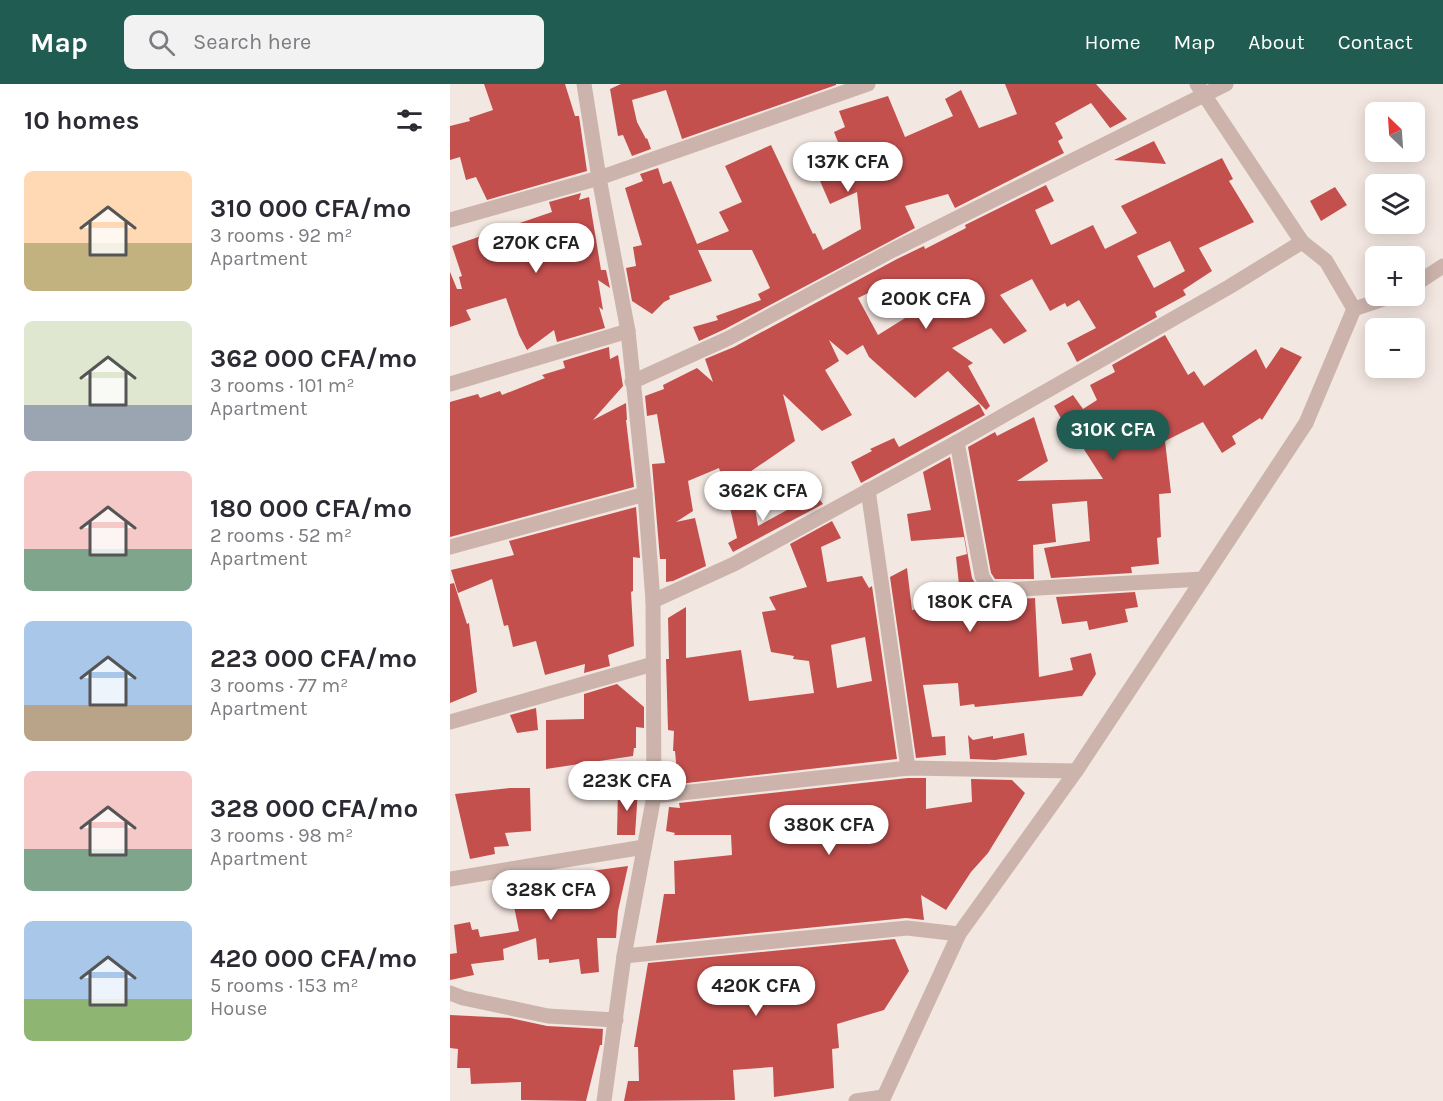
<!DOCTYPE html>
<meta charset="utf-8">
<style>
:root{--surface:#fff;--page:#f2f2f3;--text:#2b2b33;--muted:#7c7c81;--accent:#215c52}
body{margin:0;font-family:Karla,sans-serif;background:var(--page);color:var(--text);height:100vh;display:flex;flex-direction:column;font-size:22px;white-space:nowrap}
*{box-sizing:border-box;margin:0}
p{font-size:20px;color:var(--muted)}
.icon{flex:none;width:33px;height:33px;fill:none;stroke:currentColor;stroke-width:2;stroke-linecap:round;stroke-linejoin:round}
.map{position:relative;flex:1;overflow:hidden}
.drawer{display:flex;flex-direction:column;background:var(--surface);width:450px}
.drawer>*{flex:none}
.needle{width:39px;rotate:335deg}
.buttons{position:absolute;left:915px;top:18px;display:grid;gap:12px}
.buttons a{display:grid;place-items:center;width:60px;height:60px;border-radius:9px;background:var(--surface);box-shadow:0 3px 15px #0003;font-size:30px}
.price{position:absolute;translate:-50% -51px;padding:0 14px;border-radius:21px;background:#fff;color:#222;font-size:20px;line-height:39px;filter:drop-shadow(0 2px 3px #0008)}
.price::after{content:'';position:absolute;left:50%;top:36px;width:18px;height:14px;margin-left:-9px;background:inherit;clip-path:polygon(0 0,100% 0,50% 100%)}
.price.current{background:var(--accent);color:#fff}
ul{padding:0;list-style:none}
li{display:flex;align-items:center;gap:18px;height:150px;padding:0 24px}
li span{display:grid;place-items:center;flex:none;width:168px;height:120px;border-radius:9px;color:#555}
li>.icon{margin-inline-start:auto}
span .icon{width:72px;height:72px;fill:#fffc;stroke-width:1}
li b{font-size:26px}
h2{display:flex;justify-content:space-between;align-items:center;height:72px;padding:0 24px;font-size:26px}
header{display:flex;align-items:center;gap:36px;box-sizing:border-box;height:84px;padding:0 30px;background:var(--accent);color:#fff}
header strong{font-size:28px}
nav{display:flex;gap:33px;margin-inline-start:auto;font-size:21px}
.search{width:420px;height:54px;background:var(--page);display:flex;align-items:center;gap:15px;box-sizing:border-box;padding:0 21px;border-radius:9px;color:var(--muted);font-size:22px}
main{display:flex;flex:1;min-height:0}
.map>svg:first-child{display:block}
</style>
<header>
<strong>Map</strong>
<div class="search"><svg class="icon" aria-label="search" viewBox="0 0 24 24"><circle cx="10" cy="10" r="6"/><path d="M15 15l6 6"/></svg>Search here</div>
<nav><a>Home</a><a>Map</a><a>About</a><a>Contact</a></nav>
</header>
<main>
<section class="drawer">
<h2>10 homes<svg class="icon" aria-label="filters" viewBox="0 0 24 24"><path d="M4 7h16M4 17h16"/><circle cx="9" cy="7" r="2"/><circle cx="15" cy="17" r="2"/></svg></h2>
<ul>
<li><span style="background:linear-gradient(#ffd9b3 60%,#c2b280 0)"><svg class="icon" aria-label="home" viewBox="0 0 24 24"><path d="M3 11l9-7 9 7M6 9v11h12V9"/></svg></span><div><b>310 000 CFA/mo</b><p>3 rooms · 92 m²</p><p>Apartment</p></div></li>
<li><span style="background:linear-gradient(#dfe7d0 70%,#9aa5b1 0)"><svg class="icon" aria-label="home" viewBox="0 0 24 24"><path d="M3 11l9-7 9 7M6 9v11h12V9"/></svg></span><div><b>362 000 CFA/mo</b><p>3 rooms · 101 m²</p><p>Apartment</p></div></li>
<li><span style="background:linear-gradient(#f6c9c9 65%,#7fa58c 0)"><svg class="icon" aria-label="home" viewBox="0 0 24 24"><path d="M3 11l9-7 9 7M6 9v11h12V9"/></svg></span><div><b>180 000 CFA/mo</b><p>2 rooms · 52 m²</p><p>Apartment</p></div></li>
<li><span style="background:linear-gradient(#a9c7e8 70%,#b9a48a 0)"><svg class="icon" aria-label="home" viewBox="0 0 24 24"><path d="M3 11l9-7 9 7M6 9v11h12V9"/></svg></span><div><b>223 000 CFA/mo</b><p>3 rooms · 77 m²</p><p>Apartment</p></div></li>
<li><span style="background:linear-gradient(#f6c9c9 65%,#7fa58c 0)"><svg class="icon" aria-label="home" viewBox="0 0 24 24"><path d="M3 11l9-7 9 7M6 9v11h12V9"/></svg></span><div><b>328 000 CFA/mo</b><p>3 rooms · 98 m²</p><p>Apartment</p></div></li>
<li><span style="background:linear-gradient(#a9c7e8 65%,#8fb573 0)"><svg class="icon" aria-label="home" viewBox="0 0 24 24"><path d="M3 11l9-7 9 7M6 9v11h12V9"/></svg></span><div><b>420 000 CFA/mo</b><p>5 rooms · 153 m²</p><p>House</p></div></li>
</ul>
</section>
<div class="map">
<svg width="993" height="1017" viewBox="0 0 993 1017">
<rect width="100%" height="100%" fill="#f3e7e1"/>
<g fill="#c4504e" fill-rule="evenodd">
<polygon points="34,0 115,0 125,32 129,32 137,87 37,116 26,93 16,96 10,73 0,76 0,42 20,37 19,34 43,26"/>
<polygon points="171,0 386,0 386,1 232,55 216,6 182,16 187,38 196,55 197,54 201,65 182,72 173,51 168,52 160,5"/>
<polygon points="555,0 646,0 677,35 660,44 641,19 605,39 613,54 608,57 614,69 505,124 498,110 455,122 465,144 275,245 249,257 243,243 268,236 266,232 311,216 308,210 320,204 302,166 248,166 262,197 219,212 220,215 214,218 202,230 182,217 176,184 186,182 183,163 192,161 175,104 193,97 190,90 208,84 213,100 221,97 247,160 279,147 269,128 292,118 275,82 321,61 363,150 365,149 373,166 411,145 407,108 380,120 367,90 396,78 384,48 395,43 389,27 438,12 455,53 503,32 495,15 511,6 529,44 567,30"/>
<polygon points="704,57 716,80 664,76"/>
<path d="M772,74L783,95L779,97L804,138L749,164L762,187L733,206L736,211L705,228L707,233L627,278L617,259L646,244L629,216L617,223L615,219L600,227L582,195L550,211L577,247L554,260L541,244L502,264L523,279L518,282L540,322L536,326L498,287L465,314L419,273L413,261L397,271L379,256L389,277L375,286L402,331L372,347L333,310L345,357L275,405L269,384L238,397L243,427L226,438L245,434L256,482L223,497L216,498V475H210L202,380L215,379L207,330L197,332L195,312L214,305L213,301L247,284L263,298L255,275L284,263L447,175L474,162L475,165L516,144L515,141L596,101L604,117L585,126L601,161L643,141L655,165L687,149L671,122ZM720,157L735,187L704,204L687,172ZM441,198L460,231L428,251L408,214Z"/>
<polygon points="885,103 897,121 871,137 860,117"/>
<polygon points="131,109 129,116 139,113 151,186 156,186 160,204 148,196 153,226 149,223 155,244 107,258 104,246 77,266 69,251 56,214 16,226 21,236 0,243 0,188 7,205 12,205 9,193 12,192 2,162 102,128 99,118"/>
<polygon points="715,251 738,291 744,287 754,302 806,265 816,285 831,263 852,273 812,336 810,334 782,352 786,360 772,369 753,338 715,357 721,409 709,410 711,453 707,454 709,480 681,483 682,489 601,494 594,464 640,457 637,417 602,420 606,458 583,461 584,495 545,495 541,489 518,363 545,348 547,352 584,333 598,377 567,397 653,395 628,356 625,359 604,322 623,311 633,325 647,316 640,301 665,288 662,281"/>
<polygon points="159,263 160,275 168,271 173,302 143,336 176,319 177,336 176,336 184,403 0,453 0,318 28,310 30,314 50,307 52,311 95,294 92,291 115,284 113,277"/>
<polygon points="529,320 535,331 411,399 401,378 422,367 420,365 444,354 449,363"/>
<polygon points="500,373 522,494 531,509 537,514 553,516 585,514 589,593 623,586 620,574 641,569 646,590 632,612 525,623 524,620 510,622 508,599 473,601 482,653 495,652 496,671 466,674 440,493 457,484 462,526 511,519 506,473 517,470 514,453 461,457 457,430 481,426 473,388"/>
<polygon points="359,414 361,421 370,416 373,420 283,468 278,459 287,454 280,424 304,418 308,442"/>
<polygon points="186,423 190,474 183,473 183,507 181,508 184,562 158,571 160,582 134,589 135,580 95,591 86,557 63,563 58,541 54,542 42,495 8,509 1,486 64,471 59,457"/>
<path d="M382,437L391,454L371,463L377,498L412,492L419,504L422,502L447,675L228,700L225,667H223L224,647L218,646L216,575H219L218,534L236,523V574L291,566L299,617L364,609L359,577L343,575L344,572L321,568L312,528L326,526L319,513L357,503L340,460ZM415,553L422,597L387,604L381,561Z"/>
<polygon points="4,499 17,540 19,539 27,608 0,619 0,500"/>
<polygon points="685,508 688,523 675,525 678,538 639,546 637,537 612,540 606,513"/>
<polygon points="167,600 194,623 194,644 186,643 186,664 184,664 183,672 96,685 96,636 134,635 134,610"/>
<polygon points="86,624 88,646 67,649 60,631"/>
<polygon points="574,649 577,671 545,676 520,675 518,651 523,656 543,652 543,655"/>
<polygon points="458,694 476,694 476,725 522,718 521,695 562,696 575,709 538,769 521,788 496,826 471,811 474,836 456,834 206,859 214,810 225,810 224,777 282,771 281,751 224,751 225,749 216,747 219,723 230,724 229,719"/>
<polygon points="60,704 80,704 81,747 55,749 59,762 44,763 45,770 20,775 5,710"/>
<polygon points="168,705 188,706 185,751 167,751"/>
<polygon points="178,782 168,827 166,854 147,854 149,888 131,890 129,875 99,879 99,875 88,876 86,854 53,865 54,876 21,880 24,891 0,896 0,870 7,869 4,841 20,838 22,846 28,845 30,853 69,847 59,798"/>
<polygon points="445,855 459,887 434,926 387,940 389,964 382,965 384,1004 324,1013 323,983 283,986 285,1016 174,1017 178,997 189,997 188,963 184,963 198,879"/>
<polygon points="0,931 60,934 97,942 153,945 152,961 150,961 136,1017 71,1016 71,998 21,1000 20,984 7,984 8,965 0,964"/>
</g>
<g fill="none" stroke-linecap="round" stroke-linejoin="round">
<g stroke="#ccb4ad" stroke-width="15">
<polyline points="134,0 149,94 178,247 195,410 203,517 204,712 174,872 154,1017"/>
<polyline points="747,0 852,158"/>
<polyline points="0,136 149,94 418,0"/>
<polyline points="964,201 993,182"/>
<polyline points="182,298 279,254 443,166 776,0"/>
<polyline points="0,300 178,247"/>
<polyline points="507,358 532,492 539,504 554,506 753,495"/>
<polyline points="418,406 458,684"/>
<polyline points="0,463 195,410"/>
<polyline points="203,517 284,480 507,358 779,203 852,158 876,177 904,225"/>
<polyline points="0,638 203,580"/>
<polyline points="204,712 458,684 626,687"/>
<polyline points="0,795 194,763"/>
<polyline points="174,872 457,844 509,850"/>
<polyline points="0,909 13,914 98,932 166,936"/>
<polyline points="406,1017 433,1013"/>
<polyline points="432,1017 509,850 626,687 856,339 904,225 943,212"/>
</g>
</g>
</svg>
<div class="buttons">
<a><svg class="needle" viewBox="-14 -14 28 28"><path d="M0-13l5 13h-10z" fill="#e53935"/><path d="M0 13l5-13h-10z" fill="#7c7c81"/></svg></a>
<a><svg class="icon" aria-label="layers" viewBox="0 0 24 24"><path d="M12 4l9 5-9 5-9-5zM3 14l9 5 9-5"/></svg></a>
<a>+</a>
<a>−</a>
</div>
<b class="price" style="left:398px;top:109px">137K CFA</b>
<b class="price" style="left:86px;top:190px">270K CFA</b>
<b class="price" style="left:476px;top:246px">200K CFA</b>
<b class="price current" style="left:663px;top:377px">310K CFA</b>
<b class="price" style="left:313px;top:438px">362K CFA</b>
<b class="price" style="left:520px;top:549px">180K CFA</b>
<b class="price" style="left:177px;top:728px">223K CFA</b>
<b class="price" style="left:379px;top:772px">380K CFA</b>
<b class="price" style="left:101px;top:837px">328K CFA</b>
<b class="price" style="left:306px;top:933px">420K CFA</b>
</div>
</main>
